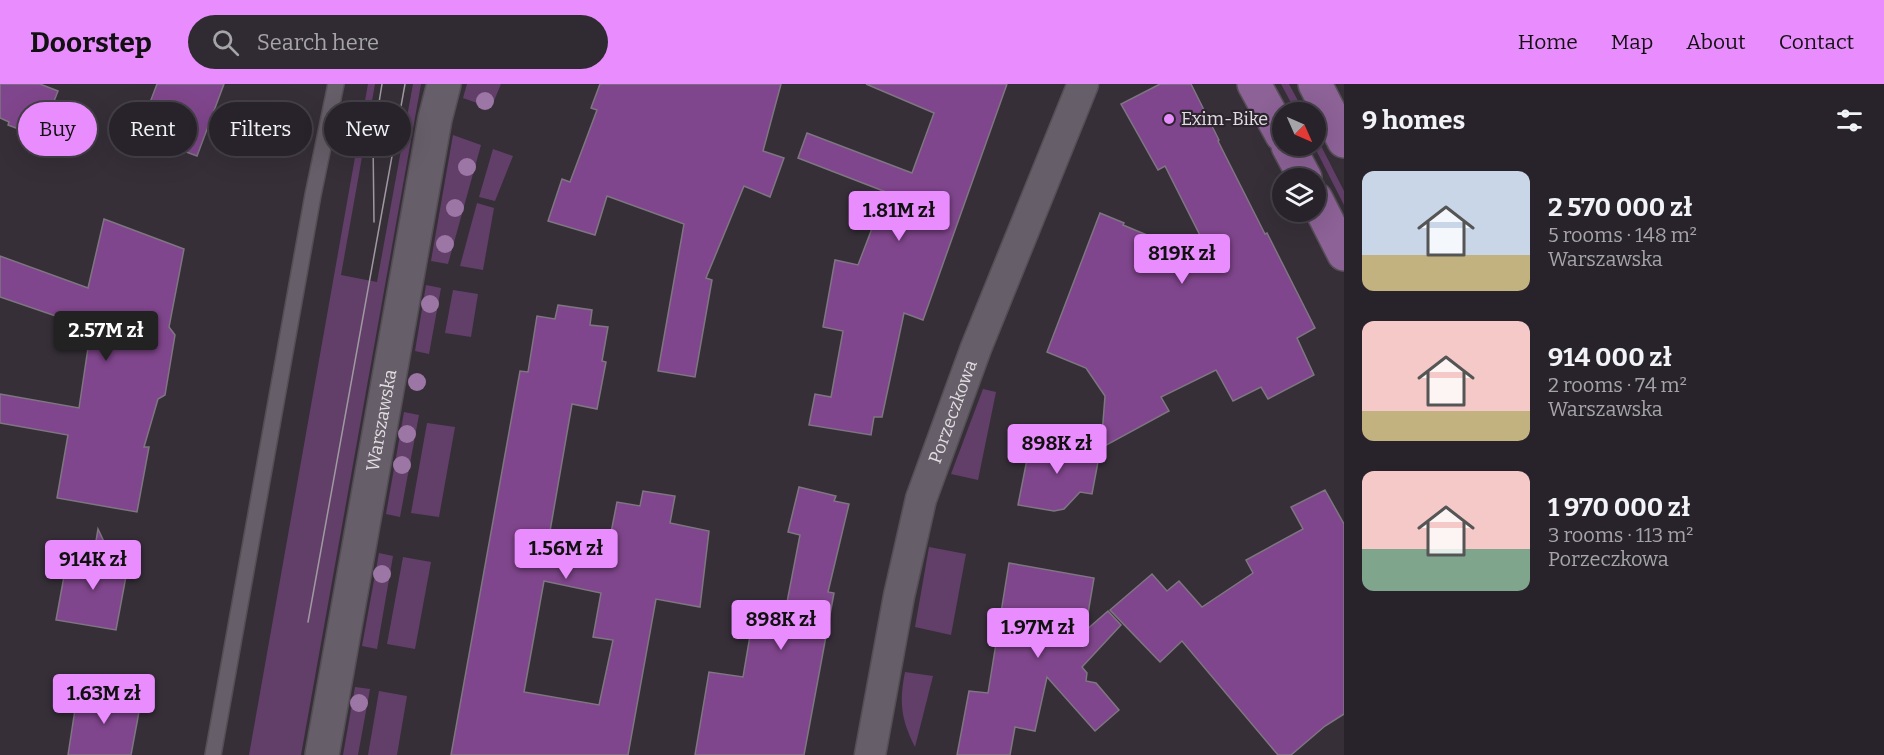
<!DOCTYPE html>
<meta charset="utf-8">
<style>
:root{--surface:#28232a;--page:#302b32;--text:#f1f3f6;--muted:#a5a4a8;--line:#444047;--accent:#e98dfe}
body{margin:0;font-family:Bitter,serif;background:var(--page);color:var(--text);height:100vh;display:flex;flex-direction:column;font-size:22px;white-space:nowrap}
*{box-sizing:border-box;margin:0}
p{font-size:20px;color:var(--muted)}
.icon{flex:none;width:33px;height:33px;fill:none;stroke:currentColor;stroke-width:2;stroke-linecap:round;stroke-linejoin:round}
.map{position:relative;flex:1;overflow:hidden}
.drawer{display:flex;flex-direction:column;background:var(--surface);width:540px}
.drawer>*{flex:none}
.hud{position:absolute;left:18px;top:18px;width:570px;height:54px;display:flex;gap:12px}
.needle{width:39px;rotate:135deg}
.tools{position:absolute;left:1272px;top:18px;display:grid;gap:12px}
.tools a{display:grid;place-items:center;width:54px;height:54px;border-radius:50%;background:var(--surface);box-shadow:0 6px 24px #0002,0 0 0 2px var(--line);font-size:30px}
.price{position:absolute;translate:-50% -51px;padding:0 14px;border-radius:6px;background:var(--accent);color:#111;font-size:20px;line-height:39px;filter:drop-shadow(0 2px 3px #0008)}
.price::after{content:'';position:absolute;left:50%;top:36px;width:18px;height:14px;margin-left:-9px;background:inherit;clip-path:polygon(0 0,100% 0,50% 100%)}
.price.on{background:#222;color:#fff}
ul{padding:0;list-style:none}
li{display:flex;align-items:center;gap:18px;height:150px;padding:0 18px}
li span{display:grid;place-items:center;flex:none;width:168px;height:120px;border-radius:12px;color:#555}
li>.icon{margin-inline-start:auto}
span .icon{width:72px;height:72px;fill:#fffc;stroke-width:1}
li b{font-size:26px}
h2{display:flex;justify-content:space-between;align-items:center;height:72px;padding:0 18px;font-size:26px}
.tag{padding:0 21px;border-radius:27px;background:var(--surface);box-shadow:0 6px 24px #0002,0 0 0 2px var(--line);font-size:21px;line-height:54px}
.tag.on{background:var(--accent);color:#111}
header{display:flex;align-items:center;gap:36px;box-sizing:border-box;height:84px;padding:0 30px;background:var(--accent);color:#111}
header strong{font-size:28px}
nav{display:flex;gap:33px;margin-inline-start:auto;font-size:21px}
.search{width:420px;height:54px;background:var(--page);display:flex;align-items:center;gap:15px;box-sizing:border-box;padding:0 21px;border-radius:33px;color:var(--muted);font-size:22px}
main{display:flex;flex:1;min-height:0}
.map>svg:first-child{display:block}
</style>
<header>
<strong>Doorstep</strong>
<div class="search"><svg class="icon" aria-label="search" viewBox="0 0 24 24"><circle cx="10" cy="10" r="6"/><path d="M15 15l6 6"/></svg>Search here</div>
<nav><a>Home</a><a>Map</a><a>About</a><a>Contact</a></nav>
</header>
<main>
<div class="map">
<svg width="1344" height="671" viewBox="0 0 1344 671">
<rect width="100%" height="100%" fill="#362f38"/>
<g fill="#623f69">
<polygon points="368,0 375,0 341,191 377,198 413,0 421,0 301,671 249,671"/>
<polygon points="467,0 501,0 491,24 463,14"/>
<polygon points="1281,0 1289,0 1304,28 1296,28"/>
<polygon points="453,51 481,61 448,180 431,177"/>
<polygon points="1316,52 1344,107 1344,121 1314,62 1316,62"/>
<polygon points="493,65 513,72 495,117 479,113"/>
<polygon points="477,119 494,124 483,186 460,182"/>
<polygon points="426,201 441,204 429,270 415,267"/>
<polygon points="453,206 478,210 471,253 445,249"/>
<polygon points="983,305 996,308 978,396 951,390"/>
<polygon points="404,328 419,331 400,433 386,430"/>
<polygon points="427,339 455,343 439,433 411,429"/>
<polygon points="929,463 966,470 951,551 915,543"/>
<polygon points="379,469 393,472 377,565 362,562"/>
<polygon points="403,473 431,478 415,565 387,560"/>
<path d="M905,588L933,592L915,663C901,636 899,618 905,588Z"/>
<polygon points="355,603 370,605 358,671 343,671"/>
<polygon points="379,607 407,612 397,671 368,671"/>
</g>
<g fill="#80468d" stroke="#7e7680" stroke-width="1.5" fill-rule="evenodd">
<polygon points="0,0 40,0 58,7 40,53 8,41 9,38 0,34"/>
<polygon points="157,0 224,0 197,72 138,50"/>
<polygon points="600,0 781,0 763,67 784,74 770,113 744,102 706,194 712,196 695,293 658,287 684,140 607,112 595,151 548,137 562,95 570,98 597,26 591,24"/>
<polygon points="866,0 1007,0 923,236 904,229 882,333 874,333 871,351 809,341 815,310 831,313 843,247 823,243 835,176 858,181 886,108 798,74 807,49 912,89 934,29"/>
<polygon points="1160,0 1191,0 1219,56 1218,57 1265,150 1267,149 1315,244 1297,254 1314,291 1268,315 1261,303 1233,317 1216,286 1161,313 1169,327 1101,364 1105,312 1086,284 1047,268 1100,129 1124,139 1123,141 1214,179 1165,82 1158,86 1121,20"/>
<polygon points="104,135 184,165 169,243 175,251 165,311 158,315 144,363 149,363 137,428 57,414 68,351 0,339 0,310 79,324 91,244 0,213 0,172 88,204"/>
<path d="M558,221L592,226L590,241L608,243L602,277L606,278L597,325L572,320L549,453L608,464L617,418L640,422L643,407L675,412L670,439L709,447L700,523L656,515L628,671H451L520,287L528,288L537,232L555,235ZM544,497L601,509L593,553L613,556L599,621L524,608Z"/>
<polygon points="1031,355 1100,367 1092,410 1080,408 1064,425 1054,427 1018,421"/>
<polygon points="799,403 836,412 834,417 849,420 828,508 834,509 804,671 695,671 709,588 743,593 753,534 783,539 800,451 788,448"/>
<polygon points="1325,406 1344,440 1344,630 1325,642 1291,671 1278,671 1182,557 1160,578 1110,526 1152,490 1167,507 1179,497 1202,523 1253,489 1246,476 1303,445 1291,423"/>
<polygon points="98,445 117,485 127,487 116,546 56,536 67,476 92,481"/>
<polygon points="1009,479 1094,494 1085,547 1108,527 1121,541 1082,583 1087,589 1086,597 1096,599 1119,626 1095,647 1047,593 1035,647 1015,643 1010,671 957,671 969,607 988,609"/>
<polygon points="78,606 141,617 131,671 68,671"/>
</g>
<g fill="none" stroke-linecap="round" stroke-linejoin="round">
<defs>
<polyline id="service" points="213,671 313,111 336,0"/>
<g id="minor">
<path id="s1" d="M870,671L899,512L921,415L976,264L1083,0"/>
</g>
<g id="tertiary">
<path id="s2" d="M322,671L435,35L444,0"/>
</g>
<g id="primary">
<polyline points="1254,0 1282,51"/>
<polyline points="1315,0 1344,57"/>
<polyline points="1288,62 1305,94"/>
<polyline points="1316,115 1344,170"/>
</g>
</defs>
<use href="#service" stroke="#554e56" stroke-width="18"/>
<use href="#minor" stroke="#554e56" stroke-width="33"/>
<use href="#tertiary" stroke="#554e56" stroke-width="36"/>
<use href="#primary" stroke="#554e56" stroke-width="36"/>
<use href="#service" stroke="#665e68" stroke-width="15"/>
<use href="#minor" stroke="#665e68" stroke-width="30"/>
<use href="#tertiary" stroke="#665e68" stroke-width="33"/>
<use href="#primary" stroke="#8d6297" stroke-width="33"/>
<g stroke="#9f9aa1" stroke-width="1.5">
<polyline points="374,138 373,56 382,0"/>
<polyline points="308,538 405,0"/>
</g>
</g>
<g fill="#9c76a4">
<circle cx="485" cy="17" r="9"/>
<circle cx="467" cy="83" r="9"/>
<circle cx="455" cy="124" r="9"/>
<circle cx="445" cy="160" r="9"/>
<circle cx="430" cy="220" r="9"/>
<circle cx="417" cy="298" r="9"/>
<circle cx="407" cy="350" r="9"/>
<circle cx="402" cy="381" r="9"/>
<circle cx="382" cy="490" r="9"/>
<circle cx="359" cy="619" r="9"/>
</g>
<circle fill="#e98dfe" stroke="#2c252e" stroke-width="2" cx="1169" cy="35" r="6"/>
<g text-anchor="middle" stroke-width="4.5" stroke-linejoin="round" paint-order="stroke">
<g font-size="18" fill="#e2dde3" stroke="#2c252e" text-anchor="start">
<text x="1181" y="41">Exim-Bike</text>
</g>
<g font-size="18" fill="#e2dde3" stroke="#2c252e">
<text dy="6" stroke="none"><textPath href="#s1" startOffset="354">Porzeczkowa</textPath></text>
<text dy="6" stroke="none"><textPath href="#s2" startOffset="340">Warszawska</textPath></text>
</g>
</g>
</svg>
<div class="tools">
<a><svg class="needle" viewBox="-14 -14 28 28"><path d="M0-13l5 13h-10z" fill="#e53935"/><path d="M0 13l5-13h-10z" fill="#a5a4a8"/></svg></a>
<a><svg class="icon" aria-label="layers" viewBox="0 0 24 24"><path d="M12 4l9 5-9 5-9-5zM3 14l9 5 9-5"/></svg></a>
</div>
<b class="price" style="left:899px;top:158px">1.81M zł</b>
<b class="price" style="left:1182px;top:201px">819K zł</b>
<b class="price on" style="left:106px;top:278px">2.57M zł</b>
<b class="price" style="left:1057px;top:391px">898K zł</b>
<b class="price" style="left:566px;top:496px">1.56M zł</b>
<b class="price" style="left:93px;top:507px">914K zł</b>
<b class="price" style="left:781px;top:567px">898K zł</b>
<b class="price" style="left:1038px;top:575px">1.97M zł</b>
<b class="price" style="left:104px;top:641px">1.63M zł</b>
<div class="hud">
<a class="tag on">Buy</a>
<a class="tag">Rent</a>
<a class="tag">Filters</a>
<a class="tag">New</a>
</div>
</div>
<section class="drawer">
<h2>9 homes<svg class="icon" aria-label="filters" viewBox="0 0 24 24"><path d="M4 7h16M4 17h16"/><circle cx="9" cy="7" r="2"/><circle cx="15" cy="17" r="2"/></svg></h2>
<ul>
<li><span style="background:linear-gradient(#c9d6e8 70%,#c2b280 0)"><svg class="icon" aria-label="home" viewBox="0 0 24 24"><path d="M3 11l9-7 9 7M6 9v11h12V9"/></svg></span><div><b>2 570 000 zł</b><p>5 rooms · 148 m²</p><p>Warszawska</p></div></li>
<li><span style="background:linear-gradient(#f6c9c9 75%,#c2b280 0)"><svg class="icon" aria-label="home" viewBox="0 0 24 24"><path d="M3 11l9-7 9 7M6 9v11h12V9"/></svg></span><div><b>914 000 zł</b><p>2 rooms · 74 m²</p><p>Warszawska</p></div></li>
<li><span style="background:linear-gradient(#f6c9c9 65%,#7fa58c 0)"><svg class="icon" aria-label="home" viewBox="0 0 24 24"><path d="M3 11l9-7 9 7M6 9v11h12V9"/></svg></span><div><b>1 970 000 zł</b><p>3 rooms · 113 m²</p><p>Porzeczkowa</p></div></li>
</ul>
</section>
</main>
